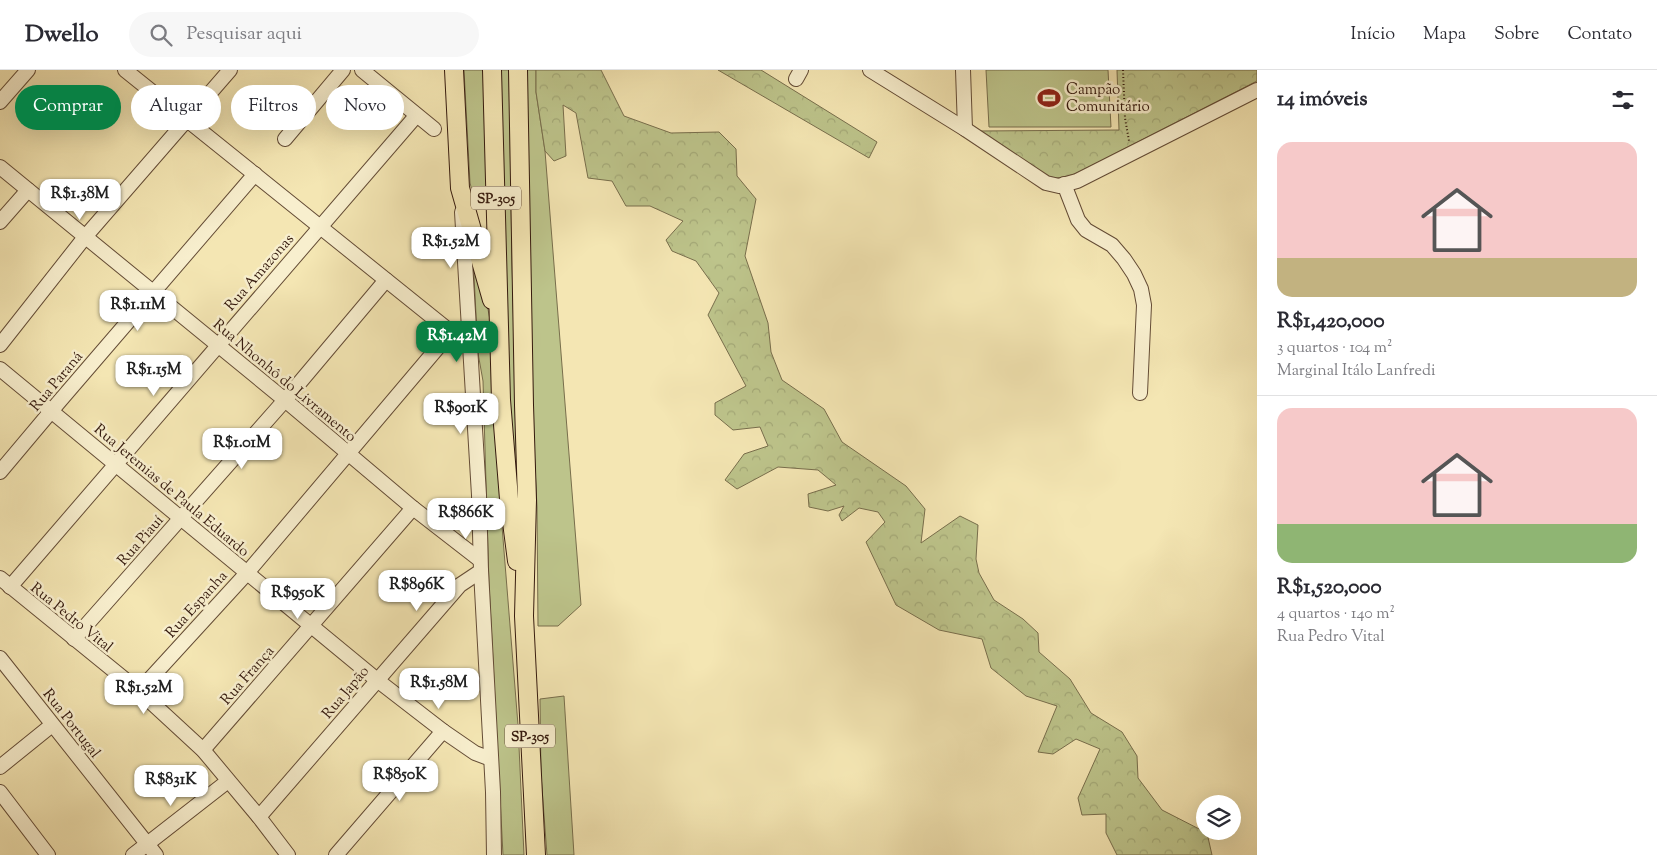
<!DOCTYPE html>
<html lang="pt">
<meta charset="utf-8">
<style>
:root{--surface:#fff;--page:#f7f7f7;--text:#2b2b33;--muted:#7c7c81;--line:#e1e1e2;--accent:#0b8043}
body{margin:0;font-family:"Sorts Mill Goudy",serif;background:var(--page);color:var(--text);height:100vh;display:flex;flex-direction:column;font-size:19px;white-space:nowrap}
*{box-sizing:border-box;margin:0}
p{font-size:16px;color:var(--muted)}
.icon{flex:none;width:28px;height:28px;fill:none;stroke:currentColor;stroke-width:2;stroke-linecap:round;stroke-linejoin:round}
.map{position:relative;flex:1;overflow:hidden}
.drawer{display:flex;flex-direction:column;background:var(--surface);width:400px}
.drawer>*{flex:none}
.guide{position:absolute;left:15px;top:15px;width:475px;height:45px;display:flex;gap:10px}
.buttons{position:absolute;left:1196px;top:725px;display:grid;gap:10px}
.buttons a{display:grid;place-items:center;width:45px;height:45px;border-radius:50%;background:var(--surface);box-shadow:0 5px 20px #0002;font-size:25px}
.price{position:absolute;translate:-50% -42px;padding:0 11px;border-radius:10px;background:#fff;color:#222;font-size:16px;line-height:32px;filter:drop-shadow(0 1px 2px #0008)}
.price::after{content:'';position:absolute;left:50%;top:30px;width:15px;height:11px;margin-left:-8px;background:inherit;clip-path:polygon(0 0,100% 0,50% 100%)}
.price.current{background:var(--accent);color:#fff}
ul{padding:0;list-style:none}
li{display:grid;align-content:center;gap:10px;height:265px;padding:0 20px}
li+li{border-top:1px solid var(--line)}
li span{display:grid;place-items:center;height:155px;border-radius:15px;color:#555}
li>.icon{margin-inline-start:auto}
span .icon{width:90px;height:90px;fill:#fffc;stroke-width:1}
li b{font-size:21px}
h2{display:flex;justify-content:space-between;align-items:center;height:60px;padding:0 20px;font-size:21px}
.tag{padding:0 18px;border-radius:22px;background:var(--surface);box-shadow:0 5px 20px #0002;font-size:18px;line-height:45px}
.tag.current{background:var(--accent);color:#fff}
header{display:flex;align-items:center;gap:30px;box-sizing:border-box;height:70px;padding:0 25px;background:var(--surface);border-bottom:1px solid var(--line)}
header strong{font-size:24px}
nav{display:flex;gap:28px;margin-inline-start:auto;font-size:18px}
.search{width:350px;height:45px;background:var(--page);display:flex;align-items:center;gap:12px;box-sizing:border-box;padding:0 18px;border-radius:28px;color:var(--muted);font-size:19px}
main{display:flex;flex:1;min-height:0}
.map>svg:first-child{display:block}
</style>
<header>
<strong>Dwello</strong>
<div class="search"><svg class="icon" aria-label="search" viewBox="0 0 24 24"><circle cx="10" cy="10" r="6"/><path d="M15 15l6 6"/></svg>Pesquisar aqui</div>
<nav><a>Início</a><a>Mapa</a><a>Sobre</a><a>Contato</a></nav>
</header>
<main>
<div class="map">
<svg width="1257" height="785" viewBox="0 0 1257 785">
<defs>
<pattern id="forest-crowns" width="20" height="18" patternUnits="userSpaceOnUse" patternTransform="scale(1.25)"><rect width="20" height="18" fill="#bdc48b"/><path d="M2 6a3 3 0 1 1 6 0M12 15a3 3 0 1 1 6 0" fill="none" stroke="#a3a877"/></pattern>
</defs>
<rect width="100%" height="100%" fill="#f4e6b3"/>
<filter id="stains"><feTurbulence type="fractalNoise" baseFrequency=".004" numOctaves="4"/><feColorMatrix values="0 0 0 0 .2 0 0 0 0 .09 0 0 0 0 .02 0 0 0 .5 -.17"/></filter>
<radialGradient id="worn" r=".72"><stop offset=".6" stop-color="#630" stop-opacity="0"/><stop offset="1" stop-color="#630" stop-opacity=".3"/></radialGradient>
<g fill="#bdc48b" stroke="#786e4c">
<polygon points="464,0 485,0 487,115 485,131 476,135 470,113"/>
<polygon points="499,0 509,0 512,194 520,469 508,328"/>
<polygon points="523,0 536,0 536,22 545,81 581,535 558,556 538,556 537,437 529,280"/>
<polygon points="986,0 1108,0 1111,57 989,57"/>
<polygon points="472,167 480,198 491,255 499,382 500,431 518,655 524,785 503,785 489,514 483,311 478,283"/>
<polygon points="564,626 574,785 547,785 541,705 540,629"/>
</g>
<g fill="url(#forest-crowns)" stroke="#786e4c">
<polygon points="536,0 601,0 624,46 671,63 719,62 736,79 737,106 756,129 745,186 768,253 771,282 782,310 824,339 842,372 906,416 925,439 921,473 960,446 978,455 976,489 979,503 994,530 1023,549 1038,563 1039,582 1070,609 1091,643 1122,662 1137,686 1138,708 1162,740 1207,763 1212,785 1117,785 1106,763 1106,744 1082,745 1078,728 1100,679 1076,669 1053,684 1038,682 1057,636 1026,626 991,598 982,569 939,560 896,535 866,472 885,452 878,442 859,438 842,451 839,445 844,436 828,441 809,437 808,424 836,415 818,400 778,397 737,419 725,410 744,384 768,376 760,357 733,360 715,345 715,333 746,316 708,245 719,223 696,191 672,181 666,170 683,151 650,136 626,136 612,111 588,108 576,43 563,35 566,86 554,91 545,81 536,22"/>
<polygon points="718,0 761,0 877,72 869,88"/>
<path d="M1117,0H1257V11L1077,103C1063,108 1058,110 1044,105L978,61L1119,60Z"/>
</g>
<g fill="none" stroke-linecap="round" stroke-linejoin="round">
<defs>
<g id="minor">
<polyline points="125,0 462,271 470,279"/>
<polyline points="362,0 434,59"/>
<polyline points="870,0 965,59 1046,113 1059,116 1077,111 1257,20"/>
<polyline points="963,0 965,59"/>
<polyline points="796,9 801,0"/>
<polyline points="0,32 28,0"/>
<polyline points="285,69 343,0"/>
<polyline points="0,97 285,330 413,438 480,490"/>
<polyline points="1064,114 1078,150 1086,160 1112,175 1124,189 1134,204 1141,219 1144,235 1140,323"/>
<polyline points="462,142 479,425 481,501 493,722 494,785"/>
<polyline points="0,152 28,120"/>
<polyline points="0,275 85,167 230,0"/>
<polyline points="0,299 377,610 443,661 475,683 491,689"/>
<polyline points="0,402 58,333 255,104"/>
<polyline points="0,508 139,621 203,680 259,747 288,785"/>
<polyline points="10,517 416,46"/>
<polyline points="74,569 285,330 386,210"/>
<polyline points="0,588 156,785"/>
<polyline points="139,621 247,503 451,262"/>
<polyline points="203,680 413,438"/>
<polyline points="0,697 52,655"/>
<polyline points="0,722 48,785"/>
<polyline points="259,747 460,515 481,501"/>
<polyline points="133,785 228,711"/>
<polyline points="336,785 443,661"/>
</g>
<g id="major">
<polyline points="454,0 460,118 492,230"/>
<polyline points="492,0 501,330 509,429 517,491"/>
<polyline points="518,0 524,335 527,430 524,546 536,785"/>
</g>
</defs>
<use href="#minor" stroke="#644c36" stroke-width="16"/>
<use href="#major" stroke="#34190d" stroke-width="20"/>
<polyline stroke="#34190d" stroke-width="2" stroke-dasharray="1 2.5" stroke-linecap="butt" points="1123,0 1125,48 1129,71"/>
<use href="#minor" stroke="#f8efce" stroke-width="14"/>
<use href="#major" stroke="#f4e6b3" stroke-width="18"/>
</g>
<defs>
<symbol id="stadium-bare" viewBox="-9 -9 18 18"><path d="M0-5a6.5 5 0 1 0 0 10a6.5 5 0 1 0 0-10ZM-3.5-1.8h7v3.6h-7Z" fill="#8f2418" stroke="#f8efce" stroke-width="2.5" paint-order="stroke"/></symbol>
</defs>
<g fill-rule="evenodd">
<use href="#stadium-bare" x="1033" y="12" width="32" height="32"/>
</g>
<g text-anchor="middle" stroke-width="5" stroke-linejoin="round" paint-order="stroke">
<g fill="#f8efce" stroke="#6f5947" stroke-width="1">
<rect x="471" y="116.5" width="50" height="23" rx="4"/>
<rect x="505" y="654.5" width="50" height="23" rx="4"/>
</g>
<g font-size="14" font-weight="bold" fill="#34190d">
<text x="496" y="133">SP-305</text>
<text x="530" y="671">SP-305</text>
</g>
<g font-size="15" fill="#34190d" stroke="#f8efce" text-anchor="start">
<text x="1066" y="24">Campão<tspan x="1066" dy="17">Comunitário</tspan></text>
</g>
<g font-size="15" fill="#34190d" stroke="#f8efce">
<text transform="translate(259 202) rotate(-49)" y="5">Rua Amazonas</text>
<text transform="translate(285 310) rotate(40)" y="5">Rua Nhonhô do Livramento</text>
<text transform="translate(56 311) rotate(-50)" y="5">Rua Paraná</text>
<text transform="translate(172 420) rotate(40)" y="5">Rua Jeremias de Paula Eduardo</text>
<text transform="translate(140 470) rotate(-49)" y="5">Rua Piauí</text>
<text transform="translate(196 534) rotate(-48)" y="5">Rua Espanha</text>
<text transform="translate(72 547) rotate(39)" y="5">Rua Pedro Vital</text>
<text transform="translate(247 605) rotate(-49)" y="5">Rua França</text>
<text transform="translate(345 622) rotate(-50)" y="5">Rua Japão</text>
<text transform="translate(72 653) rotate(52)" y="5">Rua Portugal</text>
</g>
</g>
<rect width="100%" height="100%" filter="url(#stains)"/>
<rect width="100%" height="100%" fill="url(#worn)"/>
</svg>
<div class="buttons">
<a><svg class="icon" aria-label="layers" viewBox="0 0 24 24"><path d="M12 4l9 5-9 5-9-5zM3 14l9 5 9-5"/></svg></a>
</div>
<b class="price" style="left:80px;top:151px">R$1.38M</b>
<b class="price" style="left:451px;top:199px">R$1.52M</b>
<b class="price" style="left:138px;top:262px">R$1.11M</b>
<b class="price current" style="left:457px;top:293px">R$1.42M</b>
<b class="price" style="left:154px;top:327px">R$1.15M</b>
<b class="price" style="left:461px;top:365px">R$901K</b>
<b class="price" style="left:242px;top:400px">R$1.01M</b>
<b class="price" style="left:466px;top:470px">R$866K</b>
<b class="price" style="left:417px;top:542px">R$896K</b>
<b class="price" style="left:298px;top:550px">R$950K</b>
<b class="price" style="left:439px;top:640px">R$1.58M</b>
<b class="price" style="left:144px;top:645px">R$1.52M</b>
<b class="price" style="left:400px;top:732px">R$850K</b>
<b class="price" style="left:171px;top:737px">R$831K</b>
<div class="guide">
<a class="tag current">Comprar</a>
<a class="tag">Alugar</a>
<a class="tag">Filtros</a>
<a class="tag">Novo</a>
</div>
</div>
<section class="drawer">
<h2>14 imóveis<svg class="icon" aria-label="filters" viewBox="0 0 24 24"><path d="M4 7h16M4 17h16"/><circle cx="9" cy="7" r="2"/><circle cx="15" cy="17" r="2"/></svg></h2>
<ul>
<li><span style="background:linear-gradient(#f6c9c9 75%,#c2b280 0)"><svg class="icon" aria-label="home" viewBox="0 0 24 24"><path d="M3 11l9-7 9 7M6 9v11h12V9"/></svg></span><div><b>R$1,420,000</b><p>3 quartos · 104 m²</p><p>Marginal Itálo Lanfredi</p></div></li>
<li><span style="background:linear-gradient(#f6c9c9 75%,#8fb573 0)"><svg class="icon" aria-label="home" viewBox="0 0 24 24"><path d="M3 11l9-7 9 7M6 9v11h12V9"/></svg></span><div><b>R$1,520,000</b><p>4 quartos · 140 m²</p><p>Rua Pedro Vital</p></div></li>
</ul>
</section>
</main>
